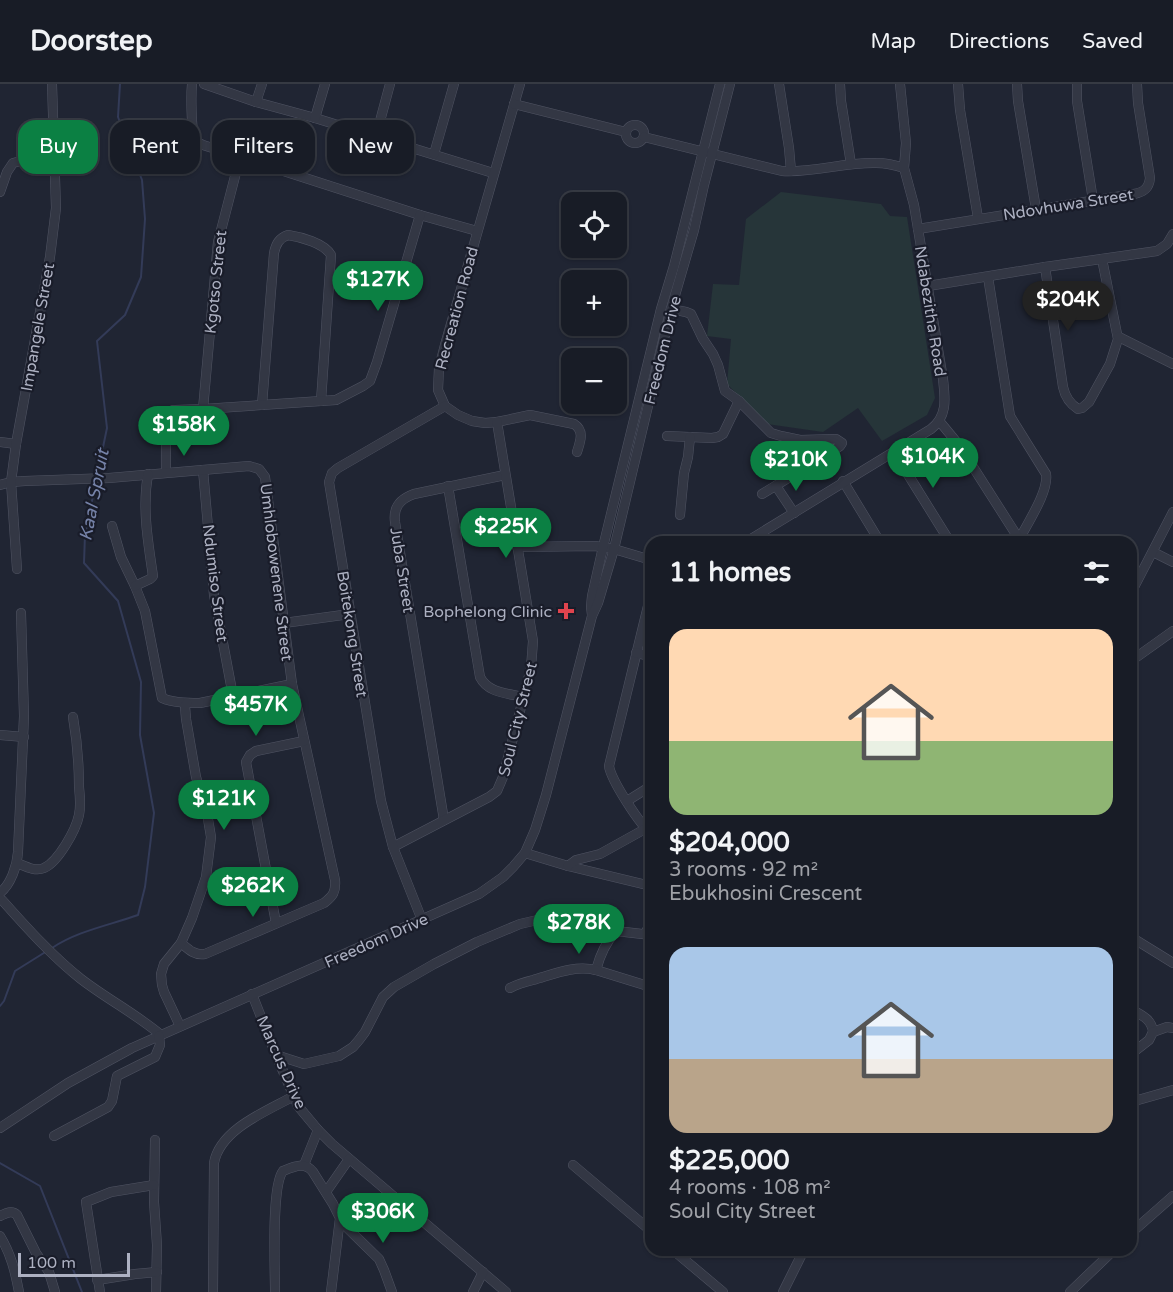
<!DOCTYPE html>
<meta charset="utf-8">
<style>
:root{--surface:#181c26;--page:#21252e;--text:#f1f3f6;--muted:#9fa1a7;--line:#363a43;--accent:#0b8043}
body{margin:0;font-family:"Varela Round",sans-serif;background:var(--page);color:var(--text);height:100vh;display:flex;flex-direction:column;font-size:22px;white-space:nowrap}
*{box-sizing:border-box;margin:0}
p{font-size:20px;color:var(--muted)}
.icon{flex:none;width:33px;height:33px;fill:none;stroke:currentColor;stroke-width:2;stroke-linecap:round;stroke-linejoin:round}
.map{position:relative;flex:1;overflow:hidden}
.sheet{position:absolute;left:645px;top:452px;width:492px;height:720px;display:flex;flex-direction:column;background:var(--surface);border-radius:18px;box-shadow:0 2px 4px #0004,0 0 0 2px var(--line)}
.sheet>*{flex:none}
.hud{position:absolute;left:18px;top:36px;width:537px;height:54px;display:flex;gap:12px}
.buttons{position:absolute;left:561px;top:108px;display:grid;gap:12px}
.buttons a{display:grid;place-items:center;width:66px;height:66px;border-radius:12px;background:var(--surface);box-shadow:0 2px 4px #0004,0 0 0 2px var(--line);font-size:30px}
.scale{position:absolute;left:18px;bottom:15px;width:112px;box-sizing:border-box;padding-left:6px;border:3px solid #adb1c2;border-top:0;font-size:16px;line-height:21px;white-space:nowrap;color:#adb1c2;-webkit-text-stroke:4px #191c29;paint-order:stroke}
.price{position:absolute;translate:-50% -51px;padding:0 14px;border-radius:21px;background:var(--accent);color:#fff;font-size:20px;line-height:39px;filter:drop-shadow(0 2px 3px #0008)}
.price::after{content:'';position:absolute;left:50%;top:36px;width:18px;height:14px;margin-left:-9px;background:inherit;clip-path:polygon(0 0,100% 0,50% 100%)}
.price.on{background:#222;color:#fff}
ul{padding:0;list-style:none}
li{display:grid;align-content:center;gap:12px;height:318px;padding:0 24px}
li span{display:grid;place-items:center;height:186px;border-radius:18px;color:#555}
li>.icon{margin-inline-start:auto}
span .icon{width:108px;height:108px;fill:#fffc;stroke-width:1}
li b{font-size:26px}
h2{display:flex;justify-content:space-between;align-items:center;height:72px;padding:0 24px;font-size:26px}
.chip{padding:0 21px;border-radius:18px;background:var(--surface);box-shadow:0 2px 4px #0004,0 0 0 2px var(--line);font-size:21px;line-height:54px}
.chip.on{background:var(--accent);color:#fff}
header{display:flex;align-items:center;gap:36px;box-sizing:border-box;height:84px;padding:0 30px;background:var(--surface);border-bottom:2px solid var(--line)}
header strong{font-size:28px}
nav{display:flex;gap:33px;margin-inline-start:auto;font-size:21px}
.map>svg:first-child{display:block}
</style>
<header>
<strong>Doorstep</strong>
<nav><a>Map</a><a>Directions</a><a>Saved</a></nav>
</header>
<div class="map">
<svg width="1173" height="1208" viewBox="0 0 1173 1208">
<rect width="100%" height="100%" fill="#202533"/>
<polygon fill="#263539" points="781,108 881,120 890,132 907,133 935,314 927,331 882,357 858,324 823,348 767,340 727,300 731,255 707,252 713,200 739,201 746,135"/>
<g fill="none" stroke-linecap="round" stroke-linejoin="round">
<g stroke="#333b58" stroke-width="2">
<polyline points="97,392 107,344 97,257 125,231 141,193 145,135 142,96 118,33 120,0"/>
<path d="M52,864C77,847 110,841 138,831L145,803L154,729L140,651L141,598L118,517L84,479L85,450L96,398"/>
<polyline points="0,922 4,917 15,887 47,867"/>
<polyline points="0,1079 40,1102 82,1208"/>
</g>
<defs>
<g id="minor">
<path d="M192,0C191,10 191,46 195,55C197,59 199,59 203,61L420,131L477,147"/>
<polyline points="204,0 256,18 315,34 493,89"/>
<path d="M520,0L445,261L439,284L438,306L445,322L458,331L472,337L485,339L497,338L530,331L574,340C585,347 580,358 577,368"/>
<polyline points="779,0 789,64 791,87"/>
<polyline points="840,0 841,17 851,80"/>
<polyline points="958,0 960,26 978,134"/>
<polyline points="1017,0 1018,17 1036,125"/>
<polyline points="1077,0 1077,17 1093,116"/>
<polyline points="256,18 262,0"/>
<polyline points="514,20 626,48"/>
<polyline points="315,34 325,0"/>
<circle cx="635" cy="50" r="9"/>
<polyline points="376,52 390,0"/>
<path d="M644,53L782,87C814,89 844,78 876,79C886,79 895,81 904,84"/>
<polyline points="434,70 454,0"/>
<polyline points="0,108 7,88 13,79 29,75 55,75"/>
<path d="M918,145L1134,110C1144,108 1149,104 1150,94L1138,19L1137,0"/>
<path d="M1045,183L1063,303C1065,312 1070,320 1078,325L1082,324L1089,318L1110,280L1118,255L1102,175"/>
<path d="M988,193L1010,332L1046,390C1049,408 1026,441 1018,458"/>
<polyline points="928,202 1045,183 1157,167 1167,160 1173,150"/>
<polyline points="671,225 686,228 691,230 703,255 713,270 718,281 725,307 739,317 771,349 781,352 800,356 836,355 842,359 840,362 831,368 762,410"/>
<polyline points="1119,253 1173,280"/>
<path d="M262,321L274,169C276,160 279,154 288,151C301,153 324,159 331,171L321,317"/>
<polyline points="203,325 218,158 240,73"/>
<polyline points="940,338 959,361 1019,455"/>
<polyline points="667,352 712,354 718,353 723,350 739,317"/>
<polyline points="0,358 16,360"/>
<polyline points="894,368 950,458"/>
<polyline points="203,386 214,511 233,612"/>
<path d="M166,388C166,379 165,332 170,328C171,326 173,326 175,326L203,325L336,316L363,302L370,297L377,278L420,131"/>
<polyline points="843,397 880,458"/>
<path d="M0,401L11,398L25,397L109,394L249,382L259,385L265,393L292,600L335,796C336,808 333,812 324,819L205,870C195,872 188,865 181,859"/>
<path d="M448,402L480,593C488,609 507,609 523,613"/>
<polyline points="776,402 794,429"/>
<polyline points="680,431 684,389 688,373 690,353"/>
<path d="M112,442L121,473L135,502L145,527L162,614C173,619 188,619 200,619L292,600"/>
<path d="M746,458L931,345C948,332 945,314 943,295L914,121L904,84L906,59L900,0"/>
<polyline points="517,463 595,462 614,465 651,476"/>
<polyline points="1153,468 1173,478"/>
<polyline points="17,485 11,398 16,360 50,173 56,124 52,0"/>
<path d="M135,502L150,495L153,492C148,458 142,424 148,390"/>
<polyline points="1131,509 1173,428"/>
<path d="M648,522L609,682C611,696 640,741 651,749"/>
<polyline points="592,531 591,523 592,512 603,463 661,225 674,182 720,0"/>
<polyline points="284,539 350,530"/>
<polyline points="636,569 651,572"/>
<polyline points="1131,577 1173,547"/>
<polyline points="0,651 24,653"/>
<polyline points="627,717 651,702"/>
<path d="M444,736L395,438C393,423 400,415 414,410L505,391"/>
<polyline points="393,763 489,713 497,707 503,693 531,584 533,557 497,338"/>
<polyline points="525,769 568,782 651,802"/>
<path d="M17,779C25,782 35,788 44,784C58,778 76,746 79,731C81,722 80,712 79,703C79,679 77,656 73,633"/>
<polyline points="568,782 576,776 600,770 645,745"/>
<path d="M0,809C11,800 17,782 18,768L24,632L21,529"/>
<path d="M2,816C26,843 52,872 81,895C107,915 136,930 161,951"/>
<polyline points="422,836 393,763 381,717 329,398 332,389 338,384 445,322"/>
<polyline points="276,839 246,678 250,671 256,667 304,657"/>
<polyline points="645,850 648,844 651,829"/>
<polyline points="1131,853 1173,879"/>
<path d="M596,886C600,871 605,859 616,847"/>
<path d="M510,904C518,900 525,898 533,896C554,890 574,881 596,886L651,903"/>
<polyline points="252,910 276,971 298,1022 318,1046 332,1060 506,1208"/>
<path d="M1131,925C1141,931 1152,935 1153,948"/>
<polyline points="180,942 164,908 162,901 161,890 164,880 181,859 192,834 206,793 211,753 207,729 196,693 186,635 185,622 187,619"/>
<polyline points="1153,948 1167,943 1173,944"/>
<polyline points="1131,970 1149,956 1153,948"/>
<polyline points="276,971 304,980 339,972 353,963 359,956 365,948 383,913 394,903 434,880 477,858 520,840 546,834 563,835 616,847 651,851"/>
<polyline points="1131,1018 1173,1006"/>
<polyline points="0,1044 68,999 132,964 479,810 503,793 513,783 525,769 535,746 546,711 592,532 598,519 614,465 671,225 694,146 704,101 730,0"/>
<polyline points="54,1052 108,1023 112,1017 117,992 155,973 160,961 159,952"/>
<polyline points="155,1056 154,1118 157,1161 156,1208"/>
<polyline points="304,1081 318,1046"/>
<polyline points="573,1081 651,1147"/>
<polyline points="326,1108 349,1075"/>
<path d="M0,1132C6,1129 12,1126 17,1131L36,1169L49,1188L55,1208"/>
<polyline points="340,1137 379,1175 384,1186 392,1208"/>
<polyline points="1131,1149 1173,1112"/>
<path d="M0,1152C11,1170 15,1187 19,1208"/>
<polyline points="673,1166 723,1208"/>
<polyline points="97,1196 135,1190 157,1188"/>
<polyline points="100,1208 86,1118 111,1108 154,1101"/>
<path d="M213,1208L214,1079C220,1045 267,1027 294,1012"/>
<path d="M275,1208C275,1185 271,1102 283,1087C293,1083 305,1077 313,1088L333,1120L340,1134L331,1208"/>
<polyline points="473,1208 483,1188"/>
<polyline points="783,1208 804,1166"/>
<polyline points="1070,1208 1114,1166"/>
</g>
</defs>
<use href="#minor" stroke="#505463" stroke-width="10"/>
<use href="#minor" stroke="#333744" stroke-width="9"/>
</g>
<path fill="#e0444e" stroke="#191c29" stroke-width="2" d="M563 518h6v6h6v6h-6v6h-6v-6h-6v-6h6z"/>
<g text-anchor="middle" stroke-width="4.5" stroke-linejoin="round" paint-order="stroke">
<g font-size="16" fill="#adb1c2" stroke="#191c29">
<text transform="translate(1068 120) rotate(-9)" y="6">Ndovhuwa Street</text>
<text transform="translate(215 198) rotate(-84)" y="6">Kgotso Street</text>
<text transform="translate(456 224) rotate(-75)" y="6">Recreation Road</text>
<text transform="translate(931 227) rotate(81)" y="6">Ndabezitha Road</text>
<text transform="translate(37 243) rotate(-80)" y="6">Impangele Street</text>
<text transform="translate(662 266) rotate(-76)" y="6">Freedom Drive</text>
<text transform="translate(403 486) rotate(81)" y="6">Juba Street</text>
<text transform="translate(277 488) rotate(83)" y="6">Umhlobowenene Street</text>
<text transform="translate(216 499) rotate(83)" y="6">Ndumiso Street</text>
<text transform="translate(353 550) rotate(81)" y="6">Boitekong Street</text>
<text transform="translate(517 635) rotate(-76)" y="6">Soul City Street</text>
<text transform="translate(376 856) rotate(-24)" y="6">Freedom Drive</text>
<text transform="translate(282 978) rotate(66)" y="6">Marcus Drive</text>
</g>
<g font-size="16" fill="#adb1c2" stroke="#191c29" text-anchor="end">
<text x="552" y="533">Bophelong Clinic</text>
</g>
<g font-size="18" font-style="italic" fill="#7683a9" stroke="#191c29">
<text transform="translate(94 411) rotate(-79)" y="6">Kaal Spruit</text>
</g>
</g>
</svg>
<div class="buttons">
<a><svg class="icon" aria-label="locate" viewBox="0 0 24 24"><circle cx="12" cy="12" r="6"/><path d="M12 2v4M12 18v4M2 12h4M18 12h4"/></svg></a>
<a>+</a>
<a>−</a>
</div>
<div class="scale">100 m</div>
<b class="price" style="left:378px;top:228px">$127K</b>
<b class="price on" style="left:1068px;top:248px">$204K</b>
<b class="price" style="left:184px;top:373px">$158K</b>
<b class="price" style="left:933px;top:405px">$104K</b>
<b class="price" style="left:796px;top:408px">$210K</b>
<b class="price" style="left:506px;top:475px">$225K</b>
<b class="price" style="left:256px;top:653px">$457K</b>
<b class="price" style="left:224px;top:747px">$121K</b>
<b class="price" style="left:253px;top:834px">$262K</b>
<b class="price" style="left:579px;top:871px">$278K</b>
<b class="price" style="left:383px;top:1160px">$306K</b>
<div class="hud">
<a class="chip on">Buy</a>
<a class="chip">Rent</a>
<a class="chip">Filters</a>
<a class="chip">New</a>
</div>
<section class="sheet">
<h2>11 homes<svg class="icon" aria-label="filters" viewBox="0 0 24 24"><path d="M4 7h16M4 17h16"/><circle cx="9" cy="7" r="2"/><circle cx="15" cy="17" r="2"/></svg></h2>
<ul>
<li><span style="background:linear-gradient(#ffd9b3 60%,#8fb573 0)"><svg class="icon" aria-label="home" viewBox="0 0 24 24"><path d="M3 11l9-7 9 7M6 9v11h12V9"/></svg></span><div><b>$204,000</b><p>3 rooms · 92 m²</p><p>Ebukhosini Crescent</p></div></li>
<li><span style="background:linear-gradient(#a9c7e8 60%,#b9a48a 0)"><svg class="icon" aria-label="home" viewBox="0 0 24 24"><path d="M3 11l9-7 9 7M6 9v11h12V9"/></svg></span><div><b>$225,000</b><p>4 rooms · 108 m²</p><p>Soul City Street</p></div></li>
</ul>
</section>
</div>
